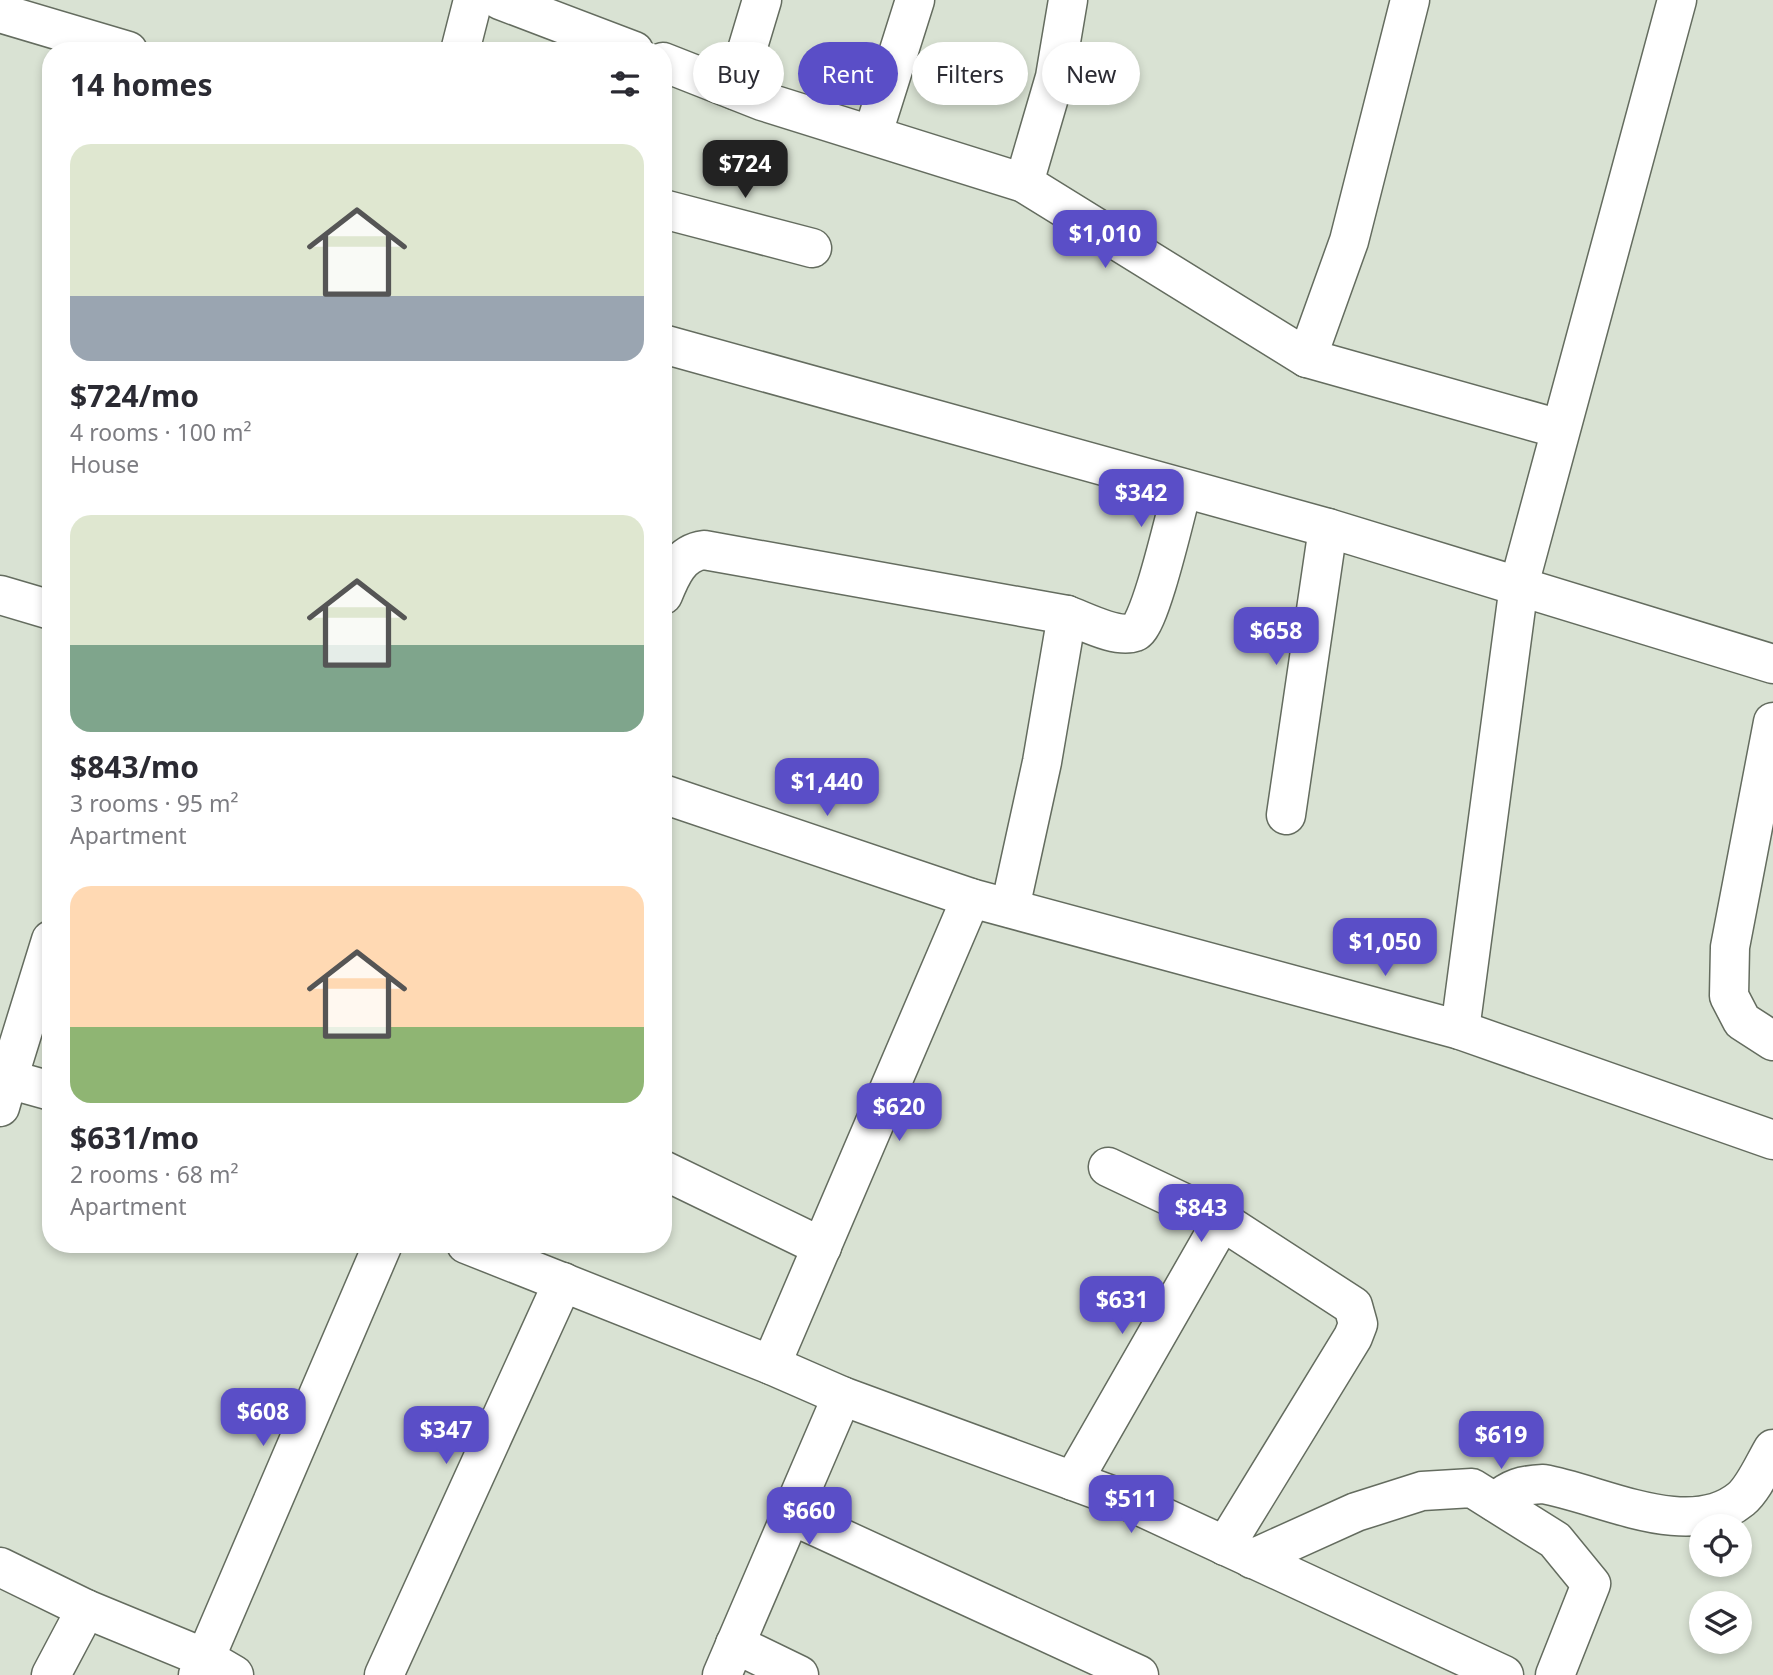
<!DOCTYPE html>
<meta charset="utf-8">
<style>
:root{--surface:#fff;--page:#f7f7f7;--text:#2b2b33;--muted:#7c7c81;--accent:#5a4ec7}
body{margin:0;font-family:"Noto Sans",sans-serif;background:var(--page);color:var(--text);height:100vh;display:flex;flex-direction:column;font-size:26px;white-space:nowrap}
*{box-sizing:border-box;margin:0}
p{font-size:23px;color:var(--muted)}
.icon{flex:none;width:38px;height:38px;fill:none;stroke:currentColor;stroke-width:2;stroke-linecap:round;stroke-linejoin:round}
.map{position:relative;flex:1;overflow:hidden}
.sheet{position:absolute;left:42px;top:42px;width:630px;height:1211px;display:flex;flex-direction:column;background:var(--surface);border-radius:28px;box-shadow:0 4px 10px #0003}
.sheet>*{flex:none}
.banner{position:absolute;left:693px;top:42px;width:665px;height:63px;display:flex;gap:14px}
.controls{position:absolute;left:1689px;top:1514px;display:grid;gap:14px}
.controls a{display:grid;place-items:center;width:63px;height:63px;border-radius:50%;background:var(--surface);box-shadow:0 4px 10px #0003;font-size:35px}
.price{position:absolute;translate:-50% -60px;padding:0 16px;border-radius:14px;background:var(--accent);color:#fff;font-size:23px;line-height:46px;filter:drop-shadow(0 2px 4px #0008)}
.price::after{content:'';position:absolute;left:50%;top:42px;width:21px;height:16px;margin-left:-10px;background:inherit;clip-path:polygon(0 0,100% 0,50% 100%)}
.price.on{background:#222;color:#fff}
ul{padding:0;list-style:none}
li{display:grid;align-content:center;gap:14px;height:371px;padding:0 28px}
li span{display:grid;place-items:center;height:217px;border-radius:21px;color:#555}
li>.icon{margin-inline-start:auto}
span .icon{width:126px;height:126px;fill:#fffc;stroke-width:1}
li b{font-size:30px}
h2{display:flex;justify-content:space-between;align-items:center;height:84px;padding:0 28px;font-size:30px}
.tag{padding:0 24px;border-radius:32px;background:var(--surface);box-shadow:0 4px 10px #0003;font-size:24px;line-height:63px}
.tag.on{background:var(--accent);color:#fff}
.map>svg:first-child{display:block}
</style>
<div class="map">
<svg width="1773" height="1675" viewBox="0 0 1773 1675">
<rect width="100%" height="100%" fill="#d9e2d3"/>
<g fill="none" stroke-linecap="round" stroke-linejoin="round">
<defs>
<g id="minor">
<polyline points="500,0 634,51"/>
<polyline points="0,13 128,51"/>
<polyline points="460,51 473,0"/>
<polyline points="663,62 762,101 1024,183 1307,358 1560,429"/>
<polyline points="735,90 762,0"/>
<polyline points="873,133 915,0"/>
<polyline points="1024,183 1055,77 1068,0"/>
<polyline points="663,209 812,248"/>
<polyline points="663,344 1328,528 1773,664"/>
<polyline points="1307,358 1349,241 1410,0"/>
<polyline points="0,595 51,610"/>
<path d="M663,595C671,575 680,553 704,550L1067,615C1084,621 1117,639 1135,632C1150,627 1176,511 1182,490"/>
<polyline points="1773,722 1730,947 1729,996 1742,1021 1773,1041"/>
<polyline points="663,794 971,898 1460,1030 1773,1140"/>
<polyline points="1286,815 1328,528"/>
<polyline points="1010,908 1042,762 1067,615"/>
<polyline points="1460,1030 1519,585 1677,0"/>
<polyline points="8,1079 51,940"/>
<polyline points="0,1107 8,1079 51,1091"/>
<polyline points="1108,1167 1222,1221 1353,1306 1358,1324 1353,1337 1225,1546"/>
<polyline points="663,1170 822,1247"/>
<polyline points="466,1244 771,1365 842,1396 1133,1503 1504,1675"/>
<polyline points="771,1365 971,898"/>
<polyline points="1073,1481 1222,1221"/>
<path d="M1495,1502C1511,1488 1522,1485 1543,1484C1601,1494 1689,1542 1741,1499C1754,1488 1764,1464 1773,1449"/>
<polyline points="791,1515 1139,1675"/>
<polyline points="1252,1559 1356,1512 1422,1491 1472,1488 1555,1540 1591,1584 1555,1675"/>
<polyline points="0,1567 86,1609 51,1675"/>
<polyline points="86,1609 205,1658 234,1675"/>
<polyline points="735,1644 799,1675"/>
<polyline points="198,1675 383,1244"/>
<polyline points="384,1675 563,1282"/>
<polyline points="722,1675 842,1396"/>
</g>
</defs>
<use href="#minor" stroke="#646c5f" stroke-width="41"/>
<use href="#minor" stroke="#fff" stroke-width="38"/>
</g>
</svg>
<div class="controls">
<a><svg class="icon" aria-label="locate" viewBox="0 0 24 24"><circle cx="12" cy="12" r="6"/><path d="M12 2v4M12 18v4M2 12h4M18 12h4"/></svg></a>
<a><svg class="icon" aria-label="layers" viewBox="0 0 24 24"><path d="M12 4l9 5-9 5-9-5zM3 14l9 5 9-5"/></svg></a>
</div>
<b class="price on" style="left:745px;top:200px">$724</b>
<b class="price" style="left:1105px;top:270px">$1,010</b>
<b class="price" style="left:1141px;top:529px">$342</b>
<b class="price" style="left:1276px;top:667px">$658</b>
<b class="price" style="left:827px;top:818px">$1,440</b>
<b class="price" style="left:1385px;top:978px">$1,050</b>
<b class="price" style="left:899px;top:1143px">$620</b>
<b class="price" style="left:1201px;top:1244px">$843</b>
<b class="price" style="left:1122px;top:1336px">$631</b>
<b class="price" style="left:263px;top:1448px">$608</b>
<b class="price" style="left:446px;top:1466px">$347</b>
<b class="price" style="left:1501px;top:1471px">$619</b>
<b class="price" style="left:1131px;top:1535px">$511</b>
<b class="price" style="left:809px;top:1547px">$660</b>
<div class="banner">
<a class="tag">Buy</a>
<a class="tag on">Rent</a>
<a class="tag">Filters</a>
<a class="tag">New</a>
</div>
<section class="sheet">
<h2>14 homes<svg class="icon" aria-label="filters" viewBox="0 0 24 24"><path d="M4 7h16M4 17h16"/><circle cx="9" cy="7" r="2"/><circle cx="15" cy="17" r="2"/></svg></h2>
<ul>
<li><span style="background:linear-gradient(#dfe7d0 70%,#9aa5b1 0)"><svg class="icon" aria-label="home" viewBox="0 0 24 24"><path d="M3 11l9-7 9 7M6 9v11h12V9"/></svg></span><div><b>$724/mo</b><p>4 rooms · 100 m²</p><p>House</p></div></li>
<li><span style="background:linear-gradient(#dfe7d0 60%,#7fa58c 0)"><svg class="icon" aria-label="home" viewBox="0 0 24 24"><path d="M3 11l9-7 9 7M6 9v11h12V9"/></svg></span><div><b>$843/mo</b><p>3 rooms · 95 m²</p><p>Apartment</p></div></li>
<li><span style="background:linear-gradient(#ffd9b3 65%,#8fb573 0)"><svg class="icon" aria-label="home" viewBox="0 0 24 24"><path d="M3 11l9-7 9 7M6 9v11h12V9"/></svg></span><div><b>$631/mo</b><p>2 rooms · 68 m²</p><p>Apartment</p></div></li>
</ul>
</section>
</div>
